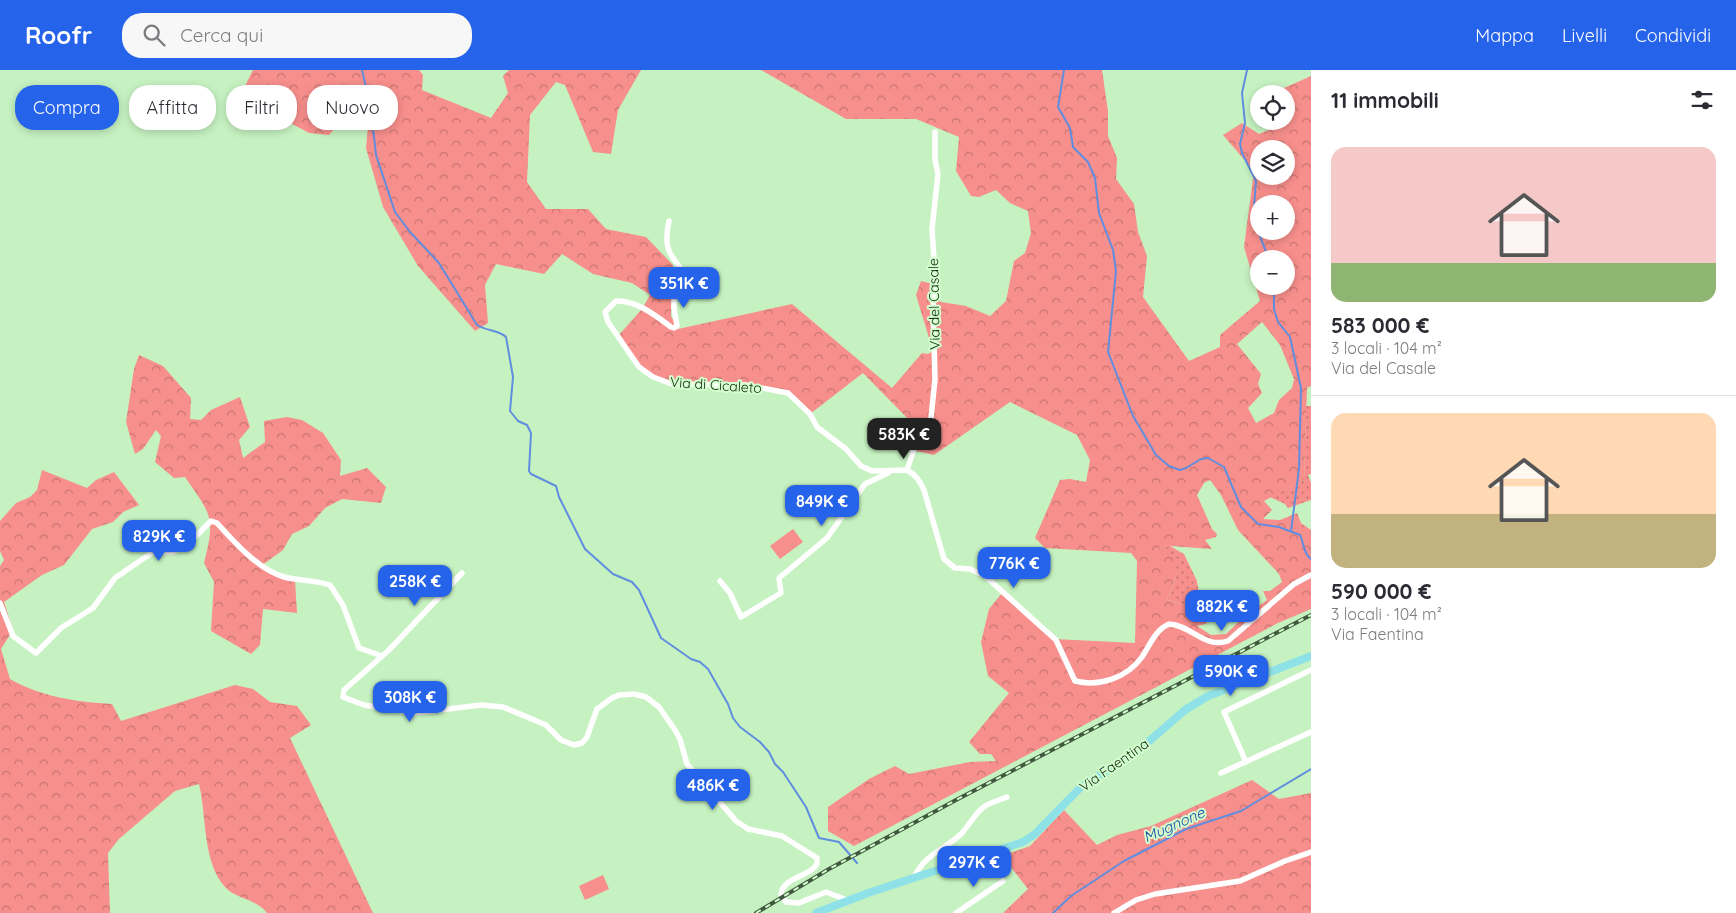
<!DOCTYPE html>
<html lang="it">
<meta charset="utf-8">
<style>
:root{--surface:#fff;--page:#f7f7f7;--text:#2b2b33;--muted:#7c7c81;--line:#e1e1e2;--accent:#2563eb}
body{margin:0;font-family:Quicksand,sans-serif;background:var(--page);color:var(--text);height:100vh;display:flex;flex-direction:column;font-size:19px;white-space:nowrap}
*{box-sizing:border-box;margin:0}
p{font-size:16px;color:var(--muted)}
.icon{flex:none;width:28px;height:28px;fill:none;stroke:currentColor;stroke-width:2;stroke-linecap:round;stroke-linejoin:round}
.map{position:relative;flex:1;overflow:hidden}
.details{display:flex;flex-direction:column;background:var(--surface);width:425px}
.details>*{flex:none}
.top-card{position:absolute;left:15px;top:15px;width:475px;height:45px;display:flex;gap:10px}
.controls{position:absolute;left:1250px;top:15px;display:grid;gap:10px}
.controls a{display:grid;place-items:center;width:45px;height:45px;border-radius:50%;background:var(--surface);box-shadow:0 2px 8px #0003;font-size:25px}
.price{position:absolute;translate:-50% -42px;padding:0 11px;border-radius:10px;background:var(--accent);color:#fff;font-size:16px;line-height:32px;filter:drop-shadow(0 1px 2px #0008)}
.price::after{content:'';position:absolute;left:50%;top:30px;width:15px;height:11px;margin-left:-8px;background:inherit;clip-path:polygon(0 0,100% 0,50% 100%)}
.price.selected{background:#222;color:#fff}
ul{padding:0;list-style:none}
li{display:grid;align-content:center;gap:10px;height:265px;padding:0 20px}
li+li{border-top:1px solid var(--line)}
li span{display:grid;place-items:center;height:155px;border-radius:15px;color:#555}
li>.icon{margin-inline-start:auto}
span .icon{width:90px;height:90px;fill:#fffc;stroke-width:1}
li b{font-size:21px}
h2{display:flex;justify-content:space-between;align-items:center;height:60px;padding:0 20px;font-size:21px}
.tag{padding:0 18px;border-radius:20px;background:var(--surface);box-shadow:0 2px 8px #0003;font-size:18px;line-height:45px}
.tag.selected{background:var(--accent);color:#fff}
header{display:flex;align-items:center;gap:30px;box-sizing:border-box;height:70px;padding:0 25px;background:var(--accent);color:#fff}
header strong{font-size:24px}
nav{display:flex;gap:28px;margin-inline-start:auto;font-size:18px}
.search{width:350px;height:45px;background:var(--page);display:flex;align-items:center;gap:12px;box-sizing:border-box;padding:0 18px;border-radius:20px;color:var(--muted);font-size:19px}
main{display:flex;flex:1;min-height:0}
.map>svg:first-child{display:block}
</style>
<header>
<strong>Roofr</strong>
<div class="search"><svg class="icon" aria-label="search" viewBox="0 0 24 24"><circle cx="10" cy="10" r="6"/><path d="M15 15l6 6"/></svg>Cerca qui</div>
<nav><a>Mappa</a><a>Livelli</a><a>Condividi</a></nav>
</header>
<main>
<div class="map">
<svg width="1311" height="843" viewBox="0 0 1311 843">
<defs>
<pattern id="grass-dots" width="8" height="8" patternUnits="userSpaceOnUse" patternTransform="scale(1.25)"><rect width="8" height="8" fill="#f78f8c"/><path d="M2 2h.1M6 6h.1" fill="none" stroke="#c77571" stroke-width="1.8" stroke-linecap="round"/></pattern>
<pattern id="forest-crowns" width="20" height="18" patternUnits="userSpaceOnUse" patternTransform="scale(1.25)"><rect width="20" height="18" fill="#f78f8c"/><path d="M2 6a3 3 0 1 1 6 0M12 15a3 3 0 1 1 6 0" fill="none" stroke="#c77571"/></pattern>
</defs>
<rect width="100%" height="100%" fill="#c6f2c1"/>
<g fill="url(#grass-dots)">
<polygon points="1306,336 1311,336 1311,404 1308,405 1311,413 1311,430 1288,438 1285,434 1270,427 1304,410"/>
<polygon points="1170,476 1184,484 1197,511 1201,539 1167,530 1176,507 1157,478"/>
</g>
<g fill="url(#forest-crowns)" fill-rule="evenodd">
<path d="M253,0H419L423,5L422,20L491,48L508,23L503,6L509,0H641L618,40L611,84L593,82L565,15L556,12L530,45L527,112L546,139H588L606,159L646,167L673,195L671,246L678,259L792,234L892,318L922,283L928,284L933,281L916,225L921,211L933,214L936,228L941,232L966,236L990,246L1006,231L1014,191L1025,183L1031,163L1028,141L1010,133L996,120L979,127L971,126L956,101L959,67L916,49H846L761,0H1102L1108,41V66L1117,88L1116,109L1134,134L1138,162L1147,186L1143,227L1189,291L1220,277V265L1260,231L1244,177L1254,101L1223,65L1242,53L1259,64L1279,56L1277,51H1286V24H1275V22L1311,6V316L1307,318L1304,410L1264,431L1272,440L1263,449L1280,450L1297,443L1301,453L1311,460V539L1278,553L854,776L828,761V737L869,709L895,696L909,704L970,692L996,691L991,684H980L969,672L1009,623L988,606L981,572L989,539L1002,523L1054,569L1135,573L1137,491L1131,483L1045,478L1035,468L1060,410L1070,409L1086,412L1090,390L1077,365L1010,332L934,385L912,380L916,357L863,303L810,344L788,323L746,315L672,314L639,297L618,266L642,239L650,225L632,213L593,204L562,184L544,204L496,194L485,215L488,253L475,261L418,196L383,137L366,78L368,56L361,28L329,65L309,63L240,26ZM1259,79H1286V106H1259ZM1259,134H1286V161H1259ZM1259,189H1286V216H1259ZM1262,252L1280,275L1294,309L1292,318L1279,330L1274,343L1256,353L1248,338L1262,323L1258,314L1261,304L1237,274ZM1210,410L1221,425L1238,460L1279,504L1282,512L1270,521H1263L1267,530L1246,545L1226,564L1211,565L1197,556L1206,554L1208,545L1201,539L1167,530L1176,507L1175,489L1158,478L1170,476L1212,479L1205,470L1216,467L1217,464L1212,459L1197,425L1204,413Z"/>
<path d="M139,285L163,296L191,328L190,349L201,350L211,340L240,327L250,357L239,370L243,388L265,372L264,351L287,347L302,350L323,363L341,390L340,406L367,398L386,417L381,433L342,429L325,438L309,456L292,464L283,480L261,496L295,510L297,543L263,539L260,575L251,584L211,561L214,512L204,493C216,446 211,445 185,407L174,408L155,392L161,366L156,360L143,379L135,384L126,352L134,299Z"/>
<path d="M42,400L87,418L96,410L114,402L139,435L123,442L113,452L92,459L64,495L42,505L4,532L13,560L1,579L10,609C41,627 77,632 112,634L121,651L235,615L253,619L270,632L297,636L311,655L290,668L373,843H267C257,829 236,829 225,817C202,791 207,747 199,714L175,721L119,769L108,783L110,843H0V496L4,490L0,481V451L16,433L30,427L37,420Z"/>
<polygon points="1252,710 1279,729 1311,723 1311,843 1003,843 1028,819 1002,786 1030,776 1064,740 1097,775 1117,765 1151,756"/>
</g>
<g fill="#f78f8c">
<polygon points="793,459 803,472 780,489 770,476"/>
<polygon points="603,805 609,819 585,830 579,816"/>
</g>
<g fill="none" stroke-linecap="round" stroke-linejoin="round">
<g stroke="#618ddf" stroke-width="2">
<path d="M362,0L371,39L376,85L395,142L410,162L439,193L477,255C486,261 499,260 506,267L513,307L510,341L518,351L527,355L531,363L529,401L531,404L556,416L559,427L585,479L613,504L632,512L639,520L661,568L691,589L700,592L708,599L728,634L733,648L740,657L760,672L769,682L775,694L783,702L806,737L819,768L839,772L857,793"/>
<path d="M1064,0L1058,37L1070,58L1073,77L1088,92L1095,108L1099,143L1113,180L1116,201L1108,282L1133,346L1156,385L1169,396L1180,400L1186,398L1201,389L1208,388L1224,397L1241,437L1258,454L1279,457L1300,465C1304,473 1303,483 1311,489"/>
<polyline points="1247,0 1242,23 1245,53 1240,74 1242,83 1256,111 1253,149 1269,189"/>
<polyline points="1274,216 1274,239 1278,252 1290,267 1301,318 1299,399 1291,461"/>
<polyline points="1053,843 1071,826 1124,791 1186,759 1241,741 1311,699"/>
</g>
<g stroke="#fff" stroke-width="5.5">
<path d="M669,151C660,192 682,188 692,219L688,223L677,209L674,211V238L677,256L674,258L671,257C655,245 636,230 616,231L605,242L608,252L639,297L653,307L672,314L746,315L788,323L810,344L817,357L846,379L861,396L872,401L907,400C916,405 920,411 924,420L944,489L955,498L970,499L985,506L1056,570L1075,611C1099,617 1127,608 1142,587C1150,575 1155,560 1169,554C1191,555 1205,579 1228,571L1294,514L1311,505"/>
<polyline points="907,400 919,364 931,348 935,309 933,236 935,204 932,159 938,104 935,90 935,62"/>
<path d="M462,503L389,580L344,620L343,627L364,635L415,643L481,635L503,637L546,655L561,670L574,675L582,673L587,667L597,639L612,628L619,625L634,624L646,627L659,637L675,660L680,669L687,694L736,751L748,759L782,766L817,788V794C810,807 783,807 781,824L786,832L799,833L826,822L847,830"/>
<polyline points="720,511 730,523 741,547 781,523 779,508 827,468 865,414 888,403"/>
<path d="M0,533L13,566L36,583L61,558L93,538L115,508L153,482H173L195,467L211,451L217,453C235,473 258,499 284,507C300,511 315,510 330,515L343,535L359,578L382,586"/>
<polyline points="1246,692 1224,642 1311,600"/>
<polyline points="1221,703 1311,662"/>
<path d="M914,808C923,785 946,779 962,763C970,754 975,743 985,736C992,732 1000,730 1007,727"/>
<polyline points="956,843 1003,811"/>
<polyline points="1114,843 1136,830 1155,824 1240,811 1285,791 1311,782"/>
</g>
<polyline stroke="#8ee1e7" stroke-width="8" points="816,843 868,823 1023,772 1035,764 1081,717 1139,680 1185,640 1208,626 1311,586"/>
<defs>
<polyline id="rail" points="756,843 829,799 956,730 1311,545"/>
</defs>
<use href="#rail" stroke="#41593f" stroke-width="4"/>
<use href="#rail" stroke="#d3ffce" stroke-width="2" stroke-dasharray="5.5" stroke-linecap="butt"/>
</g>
<g text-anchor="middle" stroke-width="4" stroke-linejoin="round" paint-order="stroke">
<g font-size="14" fill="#142513" stroke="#d3ffce">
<text transform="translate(934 234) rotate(-91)" y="5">Via del Casale</text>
<text transform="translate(716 315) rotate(4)" y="5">Via di Cicaleto</text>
<text transform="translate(1114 695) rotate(-35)" y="5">Via Faentina</text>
</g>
<g font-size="15" font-style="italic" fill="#1948a8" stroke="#d3ffce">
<text transform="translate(1174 755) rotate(-24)" y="5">Mugnone</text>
</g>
</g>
</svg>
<div class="controls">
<a><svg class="icon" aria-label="locate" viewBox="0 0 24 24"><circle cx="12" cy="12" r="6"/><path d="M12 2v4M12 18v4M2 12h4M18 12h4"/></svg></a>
<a><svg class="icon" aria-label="layers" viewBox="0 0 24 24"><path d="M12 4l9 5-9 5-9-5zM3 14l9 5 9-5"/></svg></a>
<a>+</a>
<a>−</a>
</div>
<b class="price" style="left:684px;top:239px">351K €</b>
<b class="price selected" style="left:904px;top:390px">583K €</b>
<b class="price" style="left:822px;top:457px">849K €</b>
<b class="price" style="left:159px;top:492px">829K €</b>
<b class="price" style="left:1014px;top:519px">776K €</b>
<b class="price" style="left:415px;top:537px">258K €</b>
<b class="price" style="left:1222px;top:562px">882K €</b>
<b class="price" style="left:1231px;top:627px">590K €</b>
<b class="price" style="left:410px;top:653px">308K €</b>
<b class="price" style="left:713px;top:741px">486K €</b>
<b class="price" style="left:974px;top:818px">297K €</b>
<div class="top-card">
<a class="tag selected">Compra</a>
<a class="tag">Affitta</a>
<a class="tag">Filtri</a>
<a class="tag">Nuovo</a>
</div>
</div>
<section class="details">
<h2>11 immobili<svg class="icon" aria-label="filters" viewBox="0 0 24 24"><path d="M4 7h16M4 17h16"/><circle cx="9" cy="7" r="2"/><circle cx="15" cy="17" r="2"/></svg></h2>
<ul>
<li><span style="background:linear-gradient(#f6c9c9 75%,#8fb573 0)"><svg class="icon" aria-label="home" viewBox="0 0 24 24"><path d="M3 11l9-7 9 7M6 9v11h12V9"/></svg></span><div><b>583 000 €</b><p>3 locali · 104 m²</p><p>Via del Casale</p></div></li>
<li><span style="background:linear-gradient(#ffd9b3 65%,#c2b280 0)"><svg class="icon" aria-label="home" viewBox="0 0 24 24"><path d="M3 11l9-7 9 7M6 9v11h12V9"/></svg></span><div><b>590 000 €</b><p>3 locali · 104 m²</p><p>Via Faentina</p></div></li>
</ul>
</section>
</main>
